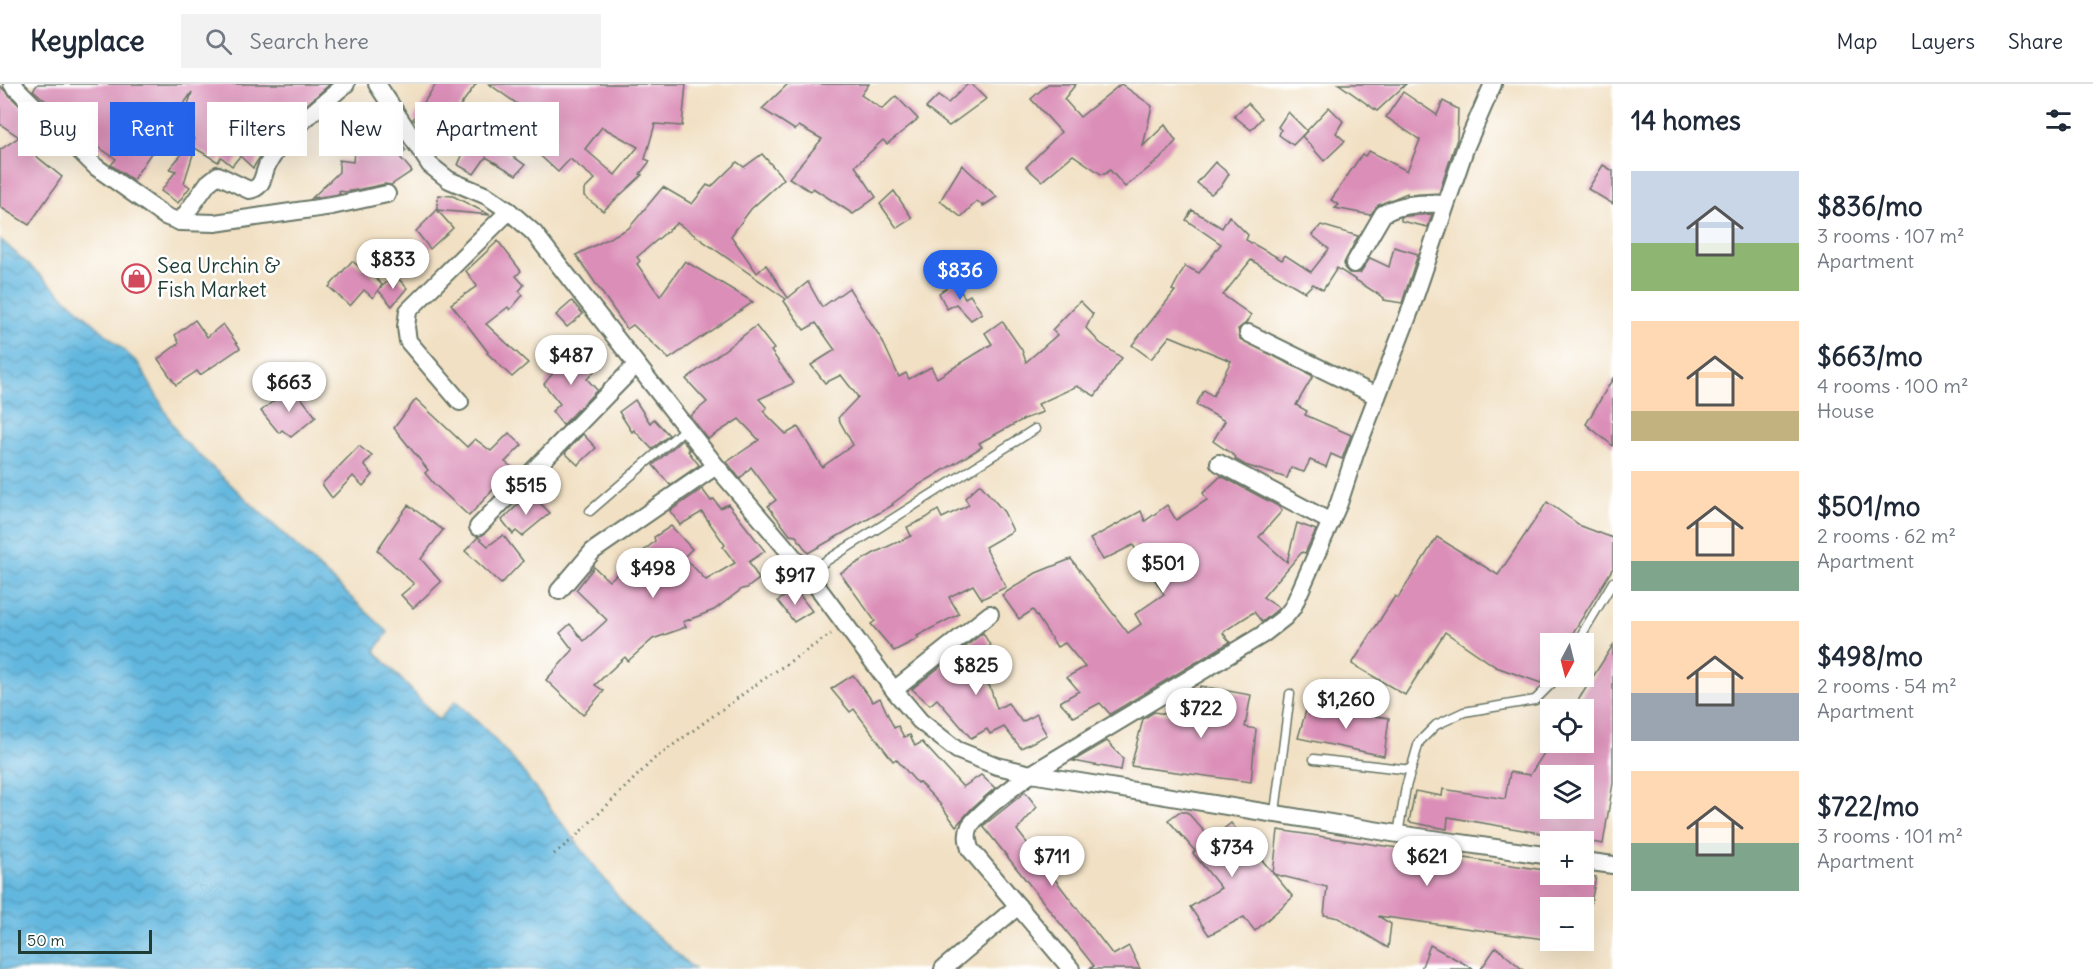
<!DOCTYPE html>
<meta charset="utf-8">
<style>
:root{--surface:#fff;--page:#f2f2f3;--text:#1f2937;--muted:#747a83;--line:#e0e1e3;--accent:#2563eb}
body{margin:0;font-family:Delius,sans-serif;background:var(--page);color:var(--text);height:100vh;display:flex;flex-direction:column;font-size:22px;white-space:nowrap}
*{box-sizing:border-box;margin:0}
p{font-size:20px;color:var(--muted)}
.icon{flex:none;width:33px;height:33px;fill:none;stroke:currentColor;stroke-width:2;stroke-linecap:round;stroke-linejoin:round}
.map{position:relative;flex:1;overflow:hidden}
.details{display:flex;flex-direction:column;background:var(--surface);width:480px}
.details>*{flex:none}
.top-card{position:absolute;left:18px;top:18px;width:570px;height:54px;display:flex;gap:12px}
.needle{width:39px;rotate:187deg}
.buttons{position:absolute;left:1540px;top:549px;display:grid;gap:12px}
.buttons a{display:grid;place-items:center;width:54px;height:54px;border-radius:0px;background:var(--surface);box-shadow:0 6px 24px #0002;font-size:30px}
.scale{position:absolute;left:18px;bottom:15px;width:134px;box-sizing:border-box;padding-left:6px;border:3px solid #1f3d34;border-top:0;font-size:16px;line-height:21px;white-space:nowrap;color:#1f3d34;-webkit-text-stroke:4px #fff;paint-order:stroke}
.price{position:absolute;translate:-50% -51px;padding:0 14px;border-radius:21px;background:#fff;color:#222;font-size:20px;line-height:39px;filter:drop-shadow(0 2px 3px #0008)}
.price::after{content:'';position:absolute;left:50%;top:36px;width:18px;height:14px;margin-left:-9px;background:inherit;clip-path:polygon(0 0,100% 0,50% 100%)}
.price.on{background:var(--accent);color:#fff}
ul{padding:0;list-style:none}
li{display:flex;align-items:center;gap:18px;height:150px;padding:0 18px}
li span{display:grid;place-items:center;flex:none;width:168px;height:120px;border-radius:0px;color:#555}
li>.icon{margin-inline-start:auto}
span .icon{width:72px;height:72px;fill:#fffc;stroke-width:1}
li b{font-size:26px}
h2{display:flex;justify-content:space-between;align-items:center;height:72px;padding:0 18px;font-size:26px}
.chip{padding:0 21px;border-radius:0px;background:var(--surface);box-shadow:0 6px 24px #0002;font-size:21px;line-height:54px}
.chip.on{background:var(--accent);color:#fff}
header{display:flex;align-items:center;gap:36px;box-sizing:border-box;height:84px;padding:0 30px;background:var(--surface);border-bottom:2px solid var(--line)}
header strong{font-size:28px}
nav{display:flex;gap:33px;margin-inline-start:auto;font-size:21px}
.search{width:420px;height:54px;background:var(--page);display:flex;align-items:center;gap:15px;box-sizing:border-box;padding:0 21px;border-radius:0px;color:var(--muted);font-size:22px}
main{display:flex;flex:1;min-height:0}
.map>svg:first-child{display:block}
</style>
<header>
<strong>Keyplace</strong>
<div class="search"><svg class="icon" aria-label="search" viewBox="0 0 24 24"><circle cx="10" cy="10" r="6"/><path d="M15 15l6 6"/></svg>Search here</div>
<nav><a>Map</a><a>Layers</a><a>Share</a></nav>
</header>
<main>
<div class="map">
<svg width="1613" height="885" viewBox="0 0 1613 885">
<defs>
<pattern id="water-waves" width="16" height="10" patternUnits="userSpaceOnUse" patternTransform="scale(1.5)"><rect width="16" height="10" fill="#62b7df"/><path d="M0 5q4-4 8 0t8 0" fill="none" stroke="#5096b6"/></pattern>
</defs>
<rect width="100%" height="100%" fill="#fff"/>
<filter id="ink" filterUnits="userSpaceOnUse"><feTurbulence type="fractalNoise" baseFrequency=".0167" numOctaves="2"/><feDisplacementMap in="SourceGraphic" scale="12" xChannelSelector="R" yChannelSelector="G"/><feConvolveMatrix kernelMatrix="1 2 1 2 8 2 1 2 1" color-interpolation-filters="sRGB"/></filter>
<filter id="wash" filterUnits="userSpaceOnUse"><feTurbulence type="fractalNoise" baseFrequency=".008" numOctaves="4" result="noise"/><feDisplacementMap in="SourceGraphic" scale="24" xChannelSelector="R" yChannelSelector="G"/><feGaussianBlur stdDeviation="1.35" result="paint"/><feColorMatrix in="noise" values="0 0 0 0 0 0 0 0 0 0 0 0 0 0 0 0 0 1.4 0 .05"/><feComposite in="paint" operator="in"/></filter>
<g filter="url(#wash)">
<rect width="100%" height="100%" fill="#f1e0c3"/>
<polygon fill="url(#water-waves)" stroke="#407a8a" stroke-width="1.5" points="0,155 138,279 180,353 388,548 375,567 439,636 455,617 484,644 516,679 628,826 694,885 0,885"/>
<g id="blocks">
<g fill="#db8fb8" fill-rule="evenodd">
<polygon points="38,0 330,0 286,39 268,60 253,84 240,72 232,82 221,73 218,78 195,64 184,99 190,103 178,119 161,107 176,87 169,85 195,55 181,43 192,8 133,96 111,81 116,75 76,48 66,38 68,36 33,6"/>
<polygon points="436,0 476,0 437,54 413,35"/>
<path d="M489,0H686L682,42L655,40L645,75L650,77L640,90L642,91L603,127L584,112V106L595,95L570,75L558,88L521,54L537,34ZM602,43L638,63L615,91L585,65Z"/>
<polygon points="788,0 869,0 861,11 882,25 896,12 918,35 887,60 883,56 855,82 876,113 853,130 813,104 810,107 789,94 822,55 799,42 795,46 762,25"/>
<polygon points="968,0 971,0 986,15 949,42 926,24 938,12 948,19"/>
<polygon points="1048,0 1076,0 1064,15 1080,33 1121,0 1152,22 1143,62 1165,41 1176,57 1160,75 1125,103 1110,86 1105,90 1101,90 1073,71 1042,97 1026,83 1061,48 1031,15"/>
<polygon points="1339,0 1406,0 1377,27"/>
<polygon points="0,2 33,35 29,39 46,54 35,71 62,93 29,141 0,123 0,66 19,53 0,40"/>
<polygon points="1403,8 1437,31 1443,17 1458,25 1457,55 1439,109 1407,111 1407,109 1378,121 1370,131 1335,124 1339,121 1331,116 1362,70 1365,72 1369,67 1407,87 1420,56 1386,33"/>
<polygon points="1248,19 1262,34 1251,46 1234,32"/>
<polygon points="1329,23 1343,37 1336,49 1345,57 1324,77 1302,52"/>
<polygon points="1288,28 1307,47 1293,61 1279,51 1281,46 1278,43"/>
<polygon points="379,35 395,51 406,67 399,72 412,87 391,101 385,100 346,108 339,107 340,110 312,114 339,88 339,76 353,78 355,58 367,58"/>
<polygon points="474,45 525,81 516,91 486,73 474,90 458,81"/>
<polygon points="762,70 784,95 751,125 731,152 757,189 766,181 788,214 808,198 822,223 849,204 882,256 899,293 906,289 909,295 931,283 937,294 992,260 985,249 1002,237 1022,266 1026,278 1057,251 1052,246 1080,217 1093,230 1086,244 1100,259 1122,274 1095,312 1077,302 1038,320 1043,328 1024,335 979,359 982,363 912,405 892,420 893,421 808,469 796,452 790,451 768,422 776,416 751,383 740,395 727,378 759,356 739,335 708,355 690,332 707,318 686,295 756,242 774,265 771,267 794,299 759,315 767,324 763,327 786,350 798,343 822,383 853,361 838,334 858,313 841,291 825,299 811,281 835,266 816,239 804,246 784,217 786,215 677,139 637,173 640,177 637,180 660,212 685,177 753,218 669,275 633,241 627,245 576,171 629,144 663,103 692,120 707,101 711,103 737,78 744,83"/>
<polygon points="1215,78 1229,90 1222,101 1211,110 1197,99"/>
<polygon points="962,81 997,113 983,122 977,117 961,133 940,117"/>
<polygon points="1603,81 1613,87 1613,120 1588,105"/>
<polygon points="894,107 912,134 897,144 880,120"/>
<polygon points="438,111 453,112 490,131 437,126"/>
<polygon points="437,126 453,144 430,165 416,147"/>
<polygon points="1192,126 1222,144 1229,132 1248,151 1246,156 1282,176 1285,171 1311,188 1329,165 1312,151 1321,141 1358,152 1344,179 1345,185 1349,189 1360,189 1370,174 1389,183 1394,163 1418,170 1402,219 1384,216 1384,214 1337,184 1323,206 1313,200 1305,208 1251,176 1223,211 1251,231 1246,239 1238,245 1240,255 1313,292 1296,321 1307,327 1305,331 1351,351 1342,375 1331,370 1326,383 1310,376 1304,388 1291,384 1287,394 1245,381 1235,375 1236,373 1213,357 1225,337 1196,321 1204,306 1213,312 1231,277 1170,252 1151,275 1132,261 1175,207 1172,206 1185,182 1199,189 1221,160 1186,136"/>
<polygon points="1432,130 1428,143 1401,137 1401,133 1407,132"/>
<polygon points="498,157 521,187 516,192 524,201 519,207 523,211 510,226 508,223 486,240 528,279 512,293 487,269 488,268 451,220 477,202 466,187"/>
<polygon points="352,177 362,185 364,182 382,201 373,214 364,206 350,222 329,203"/>
<polygon points="395,191 407,204 392,222 378,206"/>
<polygon points="955,198 965,214 970,211 982,229 971,236 956,220 947,225 939,209"/>
<polygon points="572,217 583,230 567,243 556,231"/>
<polygon points="195,236 207,253 223,240 240,264 200,291 197,287 176,301 158,275 179,259 175,251"/>
<polygon points="572,266 594,288 587,295 597,306 563,341 552,327 560,320 544,300"/>
<polygon points="1613,294 1613,362 1586,340"/>
<polygon points="292,302 316,333 291,353 282,346 279,349 261,327"/>
<polygon points="416,315 467,363 475,355 491,367 509,349 522,361 505,378 513,384 469,432 434,400 425,389 428,386 394,344"/>
<polygon points="635,316 650,339 654,335 669,351 652,365 634,346 632,348 619,328"/>
<polygon points="583,350 596,364 578,381 565,369"/>
<polygon points="682,356 690,366 688,367 699,381 670,401 653,381"/>
<polygon points="359,362 372,372 364,381 373,391 363,402 353,392 332,414 322,400"/>
<polygon points="1221,392 1278,422 1282,427 1259,453 1287,478 1297,439 1316,446 1305,469 1302,468 1263,513 1279,524 1262,538 1254,528 1226,546 1223,549 1230,558 1110,630 1100,619 1074,633 1060,618 1079,607 1067,593 1085,583 1065,559 1057,563 1033,526 1019,535 1002,511 1036,489 1071,475 1128,549 1141,540 1135,530 1164,510 1133,461 1103,476 1090,455 1141,427 1145,437 1167,421 1176,436 1207,416 1203,409"/>
<polygon points="980,400 1004,428 1013,447 985,463 1006,503 982,515 973,501 949,513 959,530 917,552 919,554 894,567 871,540 875,537 840,489 876,468 911,452 907,443 926,434 938,426 942,434 969,421 965,414"/>
<polygon points="702,405 711,417 714,415 720,424 728,420 765,467 749,478 759,495 747,504 742,505 714,526 683,538 686,543 653,555 628,577 625,573 595,601 604,607 583,631 546,596 573,566 560,549 570,540 584,557 607,536 576,506 594,483 609,497 655,457 654,453 671,442 692,465 684,473 706,496 735,479 723,463 725,461 702,428 680,441 670,427"/>
<polygon points="530,409 550,429 522,452 516,447 513,450 502,436"/>
<polygon points="1547,418 1581,442 1613,454 1613,484 1566,560 1551,560 1551,583 1541,599 1496,583 1445,548 1405,611 1352,580 1395,512 1398,514 1437,453 1498,491"/>
<polygon points="408,421 443,446 421,475 441,498 413,524 401,511 414,500 377,466"/>
<polygon points="503,451 523,477 501,500 465,467 478,453 488,462"/>
<polygon points="795,505 812,527 794,538 778,517"/>
<polygon points="983,549 999,577 978,587 990,603 997,625 1008,619 1022,638 1037,630 1041,641 1047,651 1021,664 1004,643 990,650 987,645 971,654 937,615 930,621 912,605"/>
<path d="M1613,561V699L1603,760L1448,733L1447,745L1409,738L1415,707L1442,712L1443,705L1505,715L1510,688L1530,691L1551,658H1584V626H1572ZM1551,692H1584V724H1551Z"/>
<polygon points="853,591 873,618 880,614 894,644 898,642 904,653 910,651 915,662 922,658 963,703 981,691 995,704 973,723 956,742 940,720 919,698 917,699 896,675 893,677 854,625 850,628 831,605"/>
<polygon points="1200,602 1251,611 1245,643 1256,645 1251,698 1131,682 1143,635 1154,628 1195,635"/>
<polygon points="1307,623 1389,634 1384,672 1298,654"/>
<polygon points="1107,657 1123,674 1121,686 1073,677"/>
<polygon points="1025,708 1037,723 1017,746 1113,871 1129,862 1140,885 1089,885 1094,882 983,742"/>
<polygon points="1179,728 1187,728 1211,755 1231,739 1293,813 1255,847 1244,833 1209,851 1190,823 1221,804 1193,769 1195,767 1168,736"/>
<polygon points="1278,746 1551,787 1551,790 1575,790 1596,793 1590,824 1551,824 1551,856 1378,832 1391,840 1388,864 1339,834 1324,831 1327,803 1273,790"/>
<polygon points="1430,861 1474,885 1421,885"/>
<polygon points="1496,863 1522,885 1481,885"/>
</g>
</g>
</g>
<g filter="url(#ink)">
<use href="#blocks" fill-opacity="0" stroke="#687666" stroke-width="1.5"/>
<g fill="none" stroke-linecap="round" stroke-linejoin="round">
<defs>
<g id="service">
<polyline points="590,427 686,344"/>
<polyline points="807,489 1035,345"/>
<polyline points="1576,560 1613,498"/>
<polyline points="1314,675 1411,686"/>
<polyline points="1275,728 1290,610"/>
<polyline points="1398,750 1406,703 1419,658 1436,641 1464,628 1535,616 1551,600 1556,592"/>
</g>
<g id="minor">
<polyline points="12,0 96,83 165,132 180,138 215,139 332,122 387,110"/>
<polyline points="377,0 430,81 449,96 487,112 509,127 534,149 716,382 807,489 894,606 920,637 957,666 997,682 1031,690 1398,750 1551,772"/>
<path d="M180,138L208,99L218,91L249,106C265,104 262,89 269,78C287,47 319,23 346,0"/>
<path d="M1354,180L1383,130C1400,119 1425,119 1445,120"/>
<polyline points="1248,249 1377,312"/>
<polyline points="460,318 408,257 406,243 408,227 509,127"/>
<polyline points="1219,379 1331,438"/>
<polyline points="478,443 636,281"/>
<polyline points="559,507 593,467 716,382"/>
<polyline points="894,606 990,530"/>
<polyline points="1584,777 1613,781"/>
<polyline points="943,885 1018,822"/>
<path d="M1071,885L970,765C968,757 966,751 970,742C977,730 1018,699 1031,690L1262,551L1285,533L1293,523L1339,419L1355,370L1410,227L1466,62L1493,0"/>
</g>
</defs>
<use href="#service" stroke="#687666" stroke-width="11"/>
<use href="#minor" stroke="#687666" stroke-width="20"/>
<polyline stroke="#687666" stroke-width="3" stroke-dasharray="1.5 4.5" stroke-linecap="butt" points="554,770 573,755 654,675 761,597 831,550"/>
<use href="#service" stroke="#fff" stroke-width="8"/>
<use href="#minor" stroke="#fff" stroke-width="16"/>
</g>
</g>
<defs>
<symbol id="shop-ring" viewBox="-11 -11 22 22"><circle r="9.5" fill="#fff" stroke="#d1495b" stroke-width="1.5"/><path d="M-5-2.5h2.3a2.7 3.5 0 0 1 5.4 0H5L5.5 6h-11ZM-1.5-2.5h3a1.5 2.3 0 0 0-3 0Z" fill="#d1495b"/></symbol>
</defs>
<g fill-rule="evenodd">
<use href="#shop-ring" x="120" y="178" width="33" height="33"/>
</g>
<g text-anchor="middle" stroke-width="5" stroke-linejoin="round" paint-order="stroke">
<g font-size="21" fill="#1f3d34" stroke="#fff" text-anchor="start">
<text x="157" y="189">Sea Urchin &amp;<tspan x="157" dy="24">Fish Market</tspan></text>
</g>
</g>
</svg>
<div class="buttons">
<a><svg class="needle" viewBox="-14 -14 28 28"><path d="M0-13l5 13h-10z" fill="#e53935"/><path d="M0 13l5-13h-10z" fill="#747a83"/></svg></a>
<a><svg class="icon" aria-label="locate" viewBox="0 0 24 24"><circle cx="12" cy="12" r="6"/><path d="M12 2v4M12 18v4M2 12h4M18 12h4"/></svg></a>
<a><svg class="icon" aria-label="layers" viewBox="0 0 24 24"><path d="M12 4l9 5-9 5-9-5zM3 14l9 5 9-5"/></svg></a>
<a>+</a>
<a>−</a>
</div>
<div class="scale">50 m</div>
<b class="price" style="left:393px;top:206px">$833</b>
<b class="price on" style="left:960px;top:217px">$836</b>
<b class="price" style="left:571px;top:302px">$487</b>
<b class="price" style="left:289px;top:329px">$663</b>
<b class="price" style="left:526px;top:432px">$515</b>
<b class="price" style="left:1163px;top:510px">$501</b>
<b class="price" style="left:653px;top:515px">$498</b>
<b class="price" style="left:795px;top:522px">$917</b>
<b class="price" style="left:976px;top:612px">$825</b>
<b class="price" style="left:1346px;top:646px">$1,260</b>
<b class="price" style="left:1201px;top:655px">$722</b>
<b class="price" style="left:1232px;top:794px">$734</b>
<b class="price" style="left:1052px;top:803px">$711</b>
<b class="price" style="left:1427px;top:803px">$621</b>
<div class="top-card">
<a class="chip">Buy</a>
<a class="chip on">Rent</a>
<a class="chip">Filters</a>
<a class="chip">New</a>
<a class="chip">Apartment</a>
</div>
</div>
<section class="details">
<h2>14 homes<svg class="icon" aria-label="filters" viewBox="0 0 24 24"><path d="M4 7h16M4 17h16"/><circle cx="9" cy="7" r="2"/><circle cx="15" cy="17" r="2"/></svg></h2>
<ul>
<li><span style="background:linear-gradient(#c9d6e8 60%,#8fb573 0)"><svg class="icon" aria-label="home" viewBox="0 0 24 24"><path d="M3 11l9-7 9 7M6 9v11h12V9"/></svg></span><div><b>$836/mo</b><p>3 rooms · 107 m²</p><p>Apartment</p></div></li>
<li><span style="background:linear-gradient(#ffd9b3 75%,#c2b280 0)"><svg class="icon" aria-label="home" viewBox="0 0 24 24"><path d="M3 11l9-7 9 7M6 9v11h12V9"/></svg></span><div><b>$663/mo</b><p>4 rooms · 100 m²</p><p>House</p></div></li>
<li><span style="background:linear-gradient(#ffd9b3 75%,#7fa58c 0)"><svg class="icon" aria-label="home" viewBox="0 0 24 24"><path d="M3 11l9-7 9 7M6 9v11h12V9"/></svg></span><div><b>$501/mo</b><p>2 rooms · 62 m²</p><p>Apartment</p></div></li>
<li><span style="background:linear-gradient(#ffd9b3 60%,#9aa5b1 0)"><svg class="icon" aria-label="home" viewBox="0 0 24 24"><path d="M3 11l9-7 9 7M6 9v11h12V9"/></svg></span><div><b>$498/mo</b><p>2 rooms · 54 m²</p><p>Apartment</p></div></li>
<li><span style="background:linear-gradient(#ffd9b3 60%,#7fa58c 0)"><svg class="icon" aria-label="home" viewBox="0 0 24 24"><path d="M3 11l9-7 9 7M6 9v11h12V9"/></svg></span><div><b>$722/mo</b><p>3 rooms · 101 m²</p><p>Apartment</p></div></li>
</ul>
</section>
</main>
